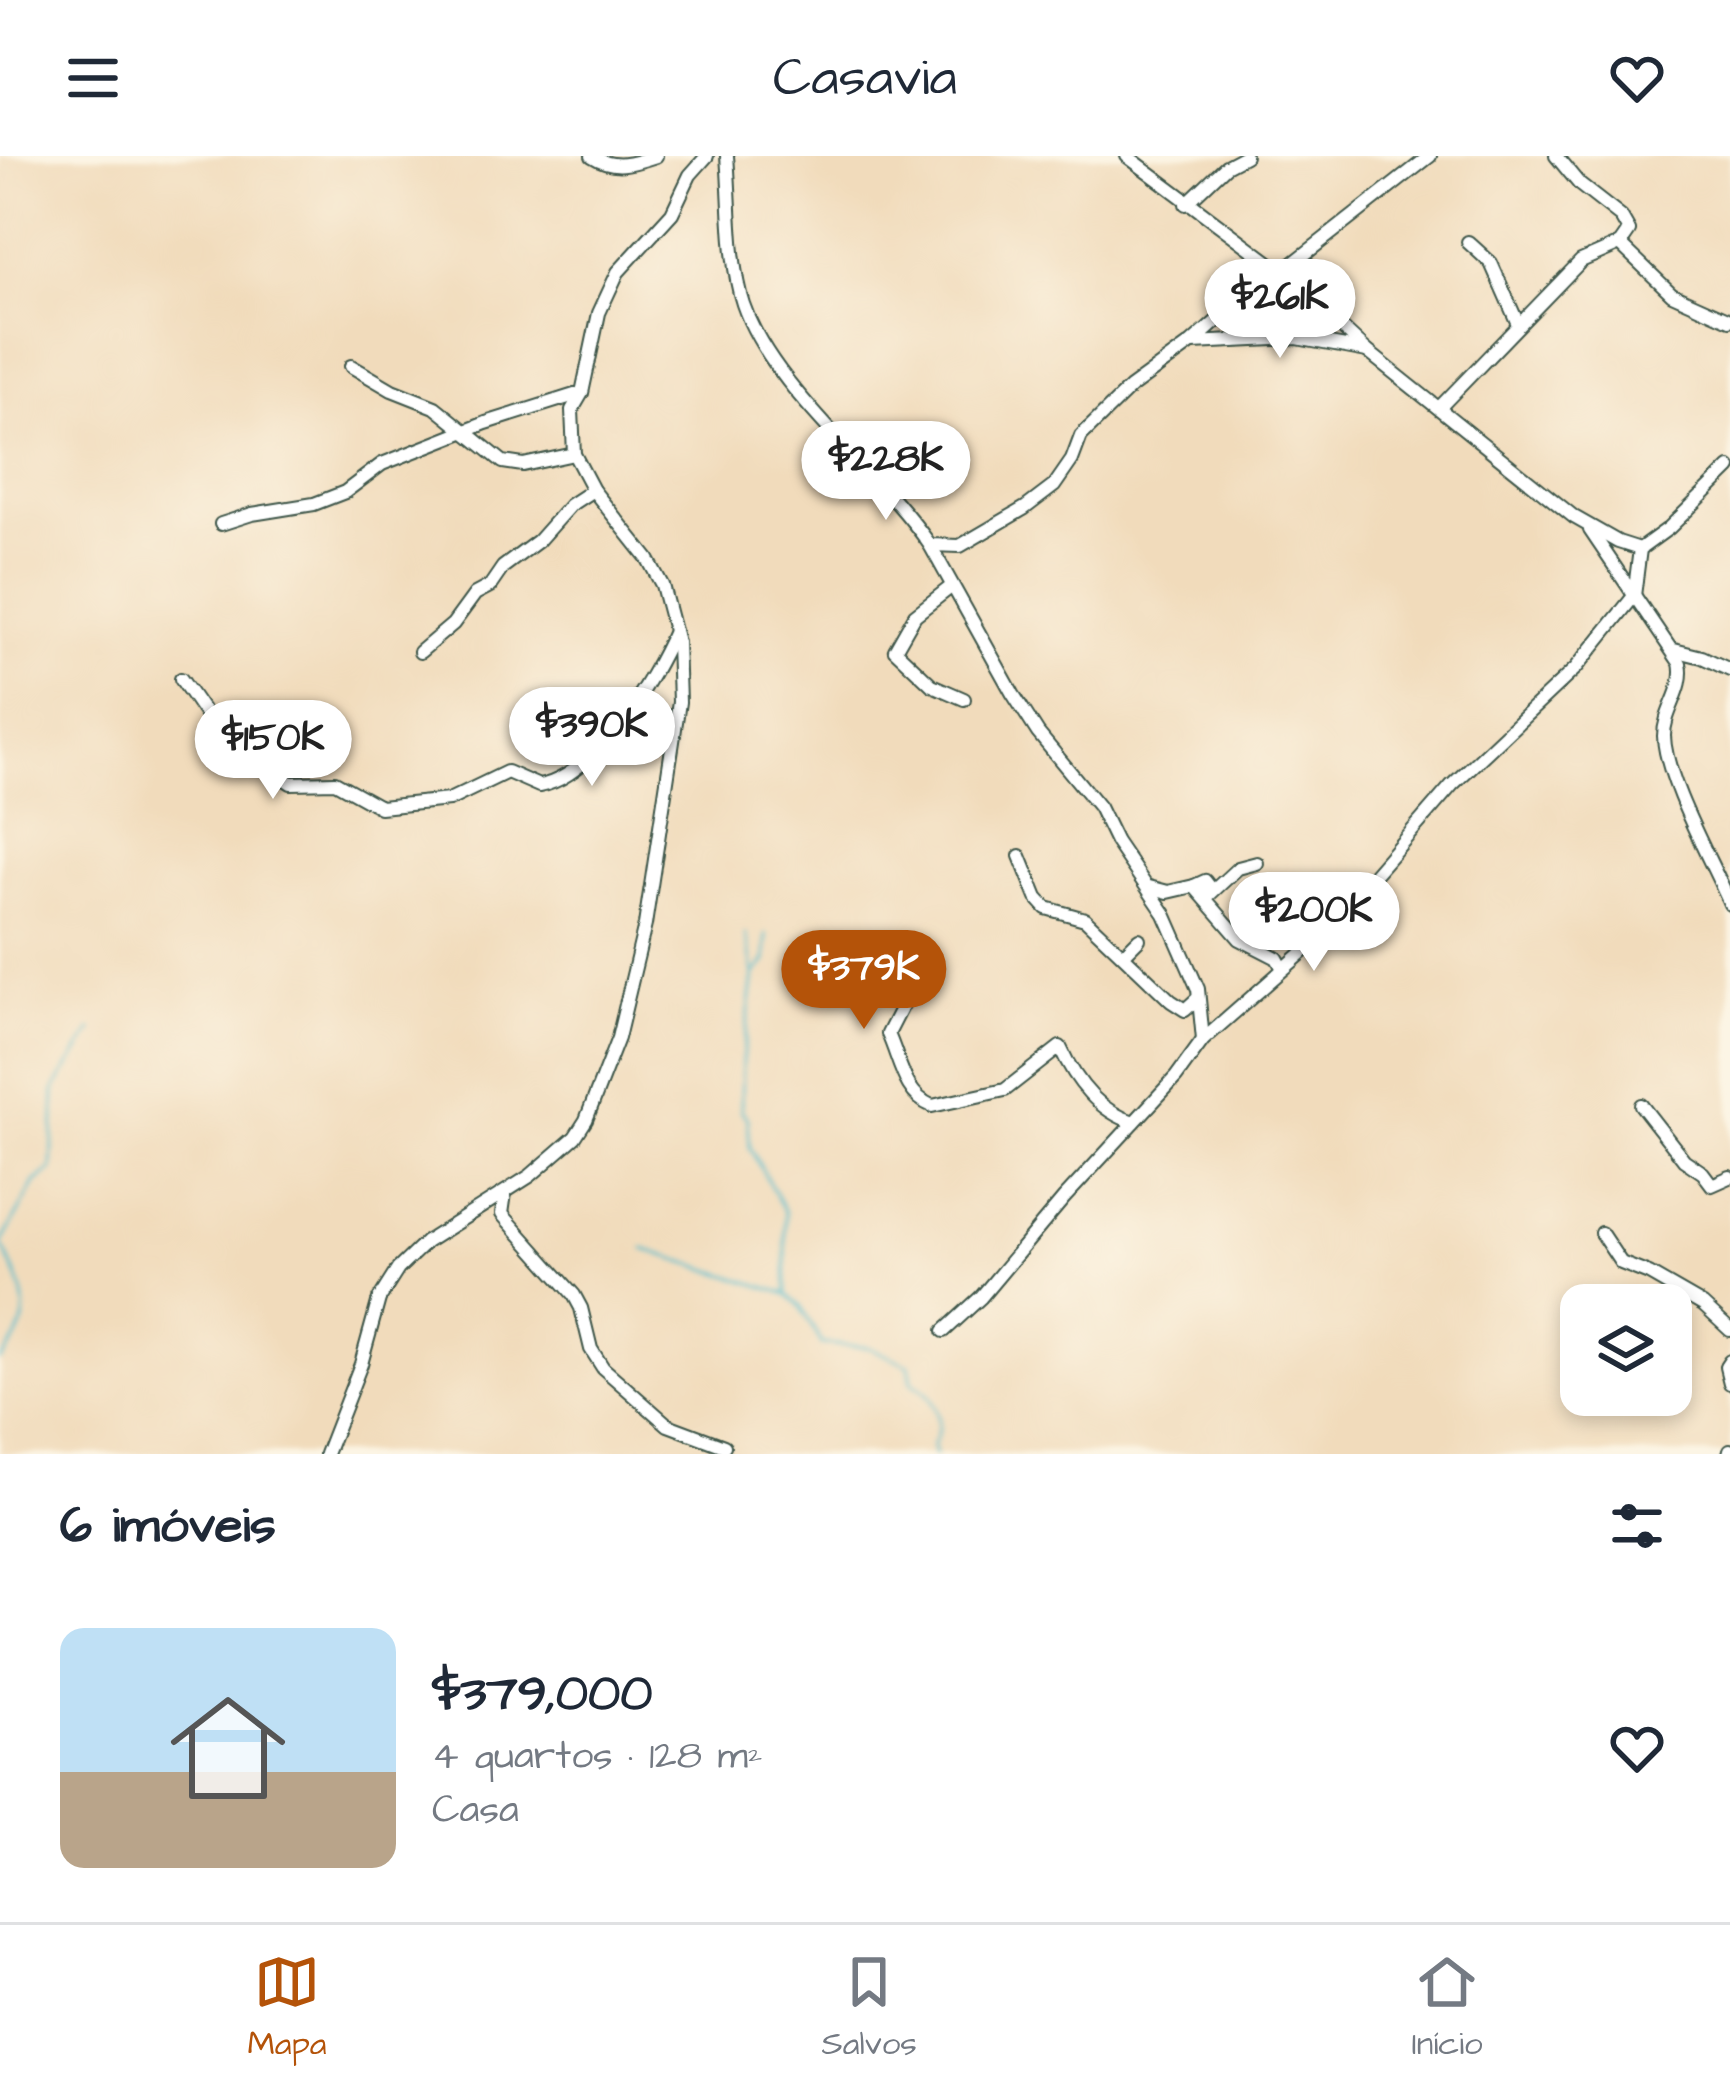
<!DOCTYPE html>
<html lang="pt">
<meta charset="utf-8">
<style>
:root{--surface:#fff;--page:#f6f6f7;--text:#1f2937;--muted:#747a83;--line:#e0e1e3;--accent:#b45309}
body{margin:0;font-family:"Architects Daughter",sans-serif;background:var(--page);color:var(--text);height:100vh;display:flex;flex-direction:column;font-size:45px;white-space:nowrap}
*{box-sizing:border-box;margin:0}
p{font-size:39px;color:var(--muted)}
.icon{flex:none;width:66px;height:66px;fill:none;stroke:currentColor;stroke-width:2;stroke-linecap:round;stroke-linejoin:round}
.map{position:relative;height:1298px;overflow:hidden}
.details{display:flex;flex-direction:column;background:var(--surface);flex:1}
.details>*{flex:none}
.controls{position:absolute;left:1560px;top:1128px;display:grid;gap:24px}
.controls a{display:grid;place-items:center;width:132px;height:132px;border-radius:24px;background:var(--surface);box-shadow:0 6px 18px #0003;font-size:60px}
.price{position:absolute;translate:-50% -102px;padding:0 27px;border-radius:42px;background:#fff;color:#222;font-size:39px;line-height:78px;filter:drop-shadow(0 3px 6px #0008)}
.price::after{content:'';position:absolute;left:50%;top:72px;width:36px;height:27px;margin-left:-18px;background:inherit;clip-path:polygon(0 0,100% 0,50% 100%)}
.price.current{background:var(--accent);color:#fff}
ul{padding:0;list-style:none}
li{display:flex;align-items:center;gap:36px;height:300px;padding:0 60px}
li span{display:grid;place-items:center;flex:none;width:336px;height:240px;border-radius:24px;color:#555}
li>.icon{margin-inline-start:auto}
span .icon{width:144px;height:144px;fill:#fffc;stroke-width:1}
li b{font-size:51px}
h2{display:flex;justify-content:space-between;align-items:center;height:144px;padding:0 60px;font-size:51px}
header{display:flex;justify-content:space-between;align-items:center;height:156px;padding:0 60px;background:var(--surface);font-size:54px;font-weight:600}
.tabs{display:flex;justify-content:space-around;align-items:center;height:168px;border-top:3px solid var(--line);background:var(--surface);font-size:33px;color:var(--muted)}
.tabs a{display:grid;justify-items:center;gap:6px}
.tabs .current{color:var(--accent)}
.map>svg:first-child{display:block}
</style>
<header><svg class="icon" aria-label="menu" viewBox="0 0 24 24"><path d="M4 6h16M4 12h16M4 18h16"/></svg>Casavia<svg class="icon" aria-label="heart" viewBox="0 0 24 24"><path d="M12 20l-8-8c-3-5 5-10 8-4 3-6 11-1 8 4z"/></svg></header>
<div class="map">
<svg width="1730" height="1298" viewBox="0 0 1730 1298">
<rect width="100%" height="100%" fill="#fcf5e5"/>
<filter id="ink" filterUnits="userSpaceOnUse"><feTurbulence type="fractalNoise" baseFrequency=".00833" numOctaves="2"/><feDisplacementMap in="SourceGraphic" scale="24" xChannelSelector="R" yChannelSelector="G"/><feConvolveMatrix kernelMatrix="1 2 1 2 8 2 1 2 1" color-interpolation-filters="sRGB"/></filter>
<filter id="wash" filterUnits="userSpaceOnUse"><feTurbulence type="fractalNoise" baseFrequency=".004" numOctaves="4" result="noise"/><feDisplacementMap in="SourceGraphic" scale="48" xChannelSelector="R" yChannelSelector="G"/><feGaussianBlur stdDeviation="2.7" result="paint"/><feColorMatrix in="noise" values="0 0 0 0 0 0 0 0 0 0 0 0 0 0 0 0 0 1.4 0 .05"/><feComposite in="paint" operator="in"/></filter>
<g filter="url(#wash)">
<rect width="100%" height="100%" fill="#f1dbbb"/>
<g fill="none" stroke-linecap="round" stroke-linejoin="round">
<g stroke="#4fbbca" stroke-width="3">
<polyline points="746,778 754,819 742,904 741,954 748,963 750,992 785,1056 787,1136"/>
<polyline points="755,818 766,805 767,779"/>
<path d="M644,1093L787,1138L800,1150L822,1188L868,1191L909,1209L912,1226C935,1239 946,1266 932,1290L935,1298"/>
<path d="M0,1204C40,1163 24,1131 1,1088L35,1027L52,1013L55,933L92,874"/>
</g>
</g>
</g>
<g filter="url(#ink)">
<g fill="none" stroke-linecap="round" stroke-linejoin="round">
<defs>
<g id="minor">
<path d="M592,0C614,14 632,8 656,0"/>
<path d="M727,0C731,45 729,106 743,148C772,233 878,313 930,389L960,390L1025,352L1054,330L1072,304L1081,280L1130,232L1192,187L1245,140L1281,130L1282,116L1430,0"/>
<polyline points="1127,0 1282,116 1367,195 1574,361 1618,386 1640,393 1669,372 1730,312"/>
<polyline points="1186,48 1226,10 1245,0"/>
<polyline points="1468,86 1491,107 1518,168"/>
<polyline points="1620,88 1672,138 1730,164"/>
<polyline points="1193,187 1297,182 1367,195"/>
<polyline points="351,210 392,234 435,251 503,306 523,309 574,298"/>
<polyline points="1439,252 1581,105 1620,88 1629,75 1621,61 1580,29 1556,0"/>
<polyline points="221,368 252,358 314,348 345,336 382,308 486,267 581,237"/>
<path d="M1590,374L1680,507C1686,533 1664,553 1664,580C1665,623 1712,706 1730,748"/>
<polyline points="930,389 1013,538 1038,577 1099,651 1116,686 1165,758 1198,833 1203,884"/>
<polyline points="952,430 915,459 895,494 932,529 964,543"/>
<polyline points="1674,494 1702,501 1730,514"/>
<polyline points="420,496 453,468 475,438 490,430 503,411 538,385 570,349 593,334"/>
<path d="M181,523L221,581L291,627L335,626L380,651L449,644L507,616L539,630C594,621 653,524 674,475"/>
<polyline points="1020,700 1037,742 1046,752 1085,763 1171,845 1185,854 1197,843"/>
<polyline points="1149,731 1168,736 1194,730"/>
<polyline points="1212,734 1205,725 1194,730 1240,783 1277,802 1283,813"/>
<polyline points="1210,738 1238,712 1257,707"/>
<polyline points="1124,798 1139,783"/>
<path d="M894,804L908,839L888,878C900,904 904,939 932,950L1005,934L1060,891C1075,924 1099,956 1134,966"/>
<polyline points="1641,949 1684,1004 1703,1017 1712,1029 1730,1021"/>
<polyline points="505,1037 502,1058 574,1139 581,1152 591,1193 603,1212 668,1269 724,1290"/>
<polyline points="1601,1077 1621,1107 1649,1118 1703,1149 1730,1174"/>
<polyline points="944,1175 981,1141 1064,1042 1176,921 1203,884 1319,782 1452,629 1576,512 1634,440 1640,393"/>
<polyline points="1730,1205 1726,1211 1730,1227"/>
<polyline points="326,1298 361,1208 379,1143 398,1113 426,1086 530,1020 575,981 586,964 618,882 645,769 679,546 677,486 662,429 648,403 593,334 574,298 572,254 582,237 599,157 618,116 672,57 690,19 707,0"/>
<polyline points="1729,1298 1730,1294"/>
</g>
</defs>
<use href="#minor" stroke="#3e5548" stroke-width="16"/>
<use href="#minor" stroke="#fff" stroke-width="12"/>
</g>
</g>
</svg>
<div class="controls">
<a><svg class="icon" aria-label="layers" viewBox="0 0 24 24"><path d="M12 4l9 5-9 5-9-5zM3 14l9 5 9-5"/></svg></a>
</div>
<b class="price" style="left:1280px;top:205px">$261K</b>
<b class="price" style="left:886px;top:367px">$228K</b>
<b class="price" style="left:592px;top:633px">$390K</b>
<b class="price" style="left:273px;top:646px">$150K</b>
<b class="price" style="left:1314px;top:818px">$200K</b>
<b class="price current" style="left:864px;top:876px">$379K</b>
</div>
<section class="details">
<h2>6 imóveis<svg class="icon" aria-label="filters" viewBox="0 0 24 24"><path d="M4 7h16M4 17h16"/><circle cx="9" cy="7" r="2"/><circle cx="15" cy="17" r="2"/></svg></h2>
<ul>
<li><span style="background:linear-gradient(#bfe0f5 60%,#b9a48a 0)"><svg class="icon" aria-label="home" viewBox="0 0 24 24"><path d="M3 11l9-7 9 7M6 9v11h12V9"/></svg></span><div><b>$379,000</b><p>4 quartos · 128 m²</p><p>Casa</p></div><svg class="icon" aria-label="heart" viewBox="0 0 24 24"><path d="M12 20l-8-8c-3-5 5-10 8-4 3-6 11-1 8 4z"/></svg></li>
</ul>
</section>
<nav class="tabs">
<a class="current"><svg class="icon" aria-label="map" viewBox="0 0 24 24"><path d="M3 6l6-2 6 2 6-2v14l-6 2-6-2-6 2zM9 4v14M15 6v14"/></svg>Mapa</a>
<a><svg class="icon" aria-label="saved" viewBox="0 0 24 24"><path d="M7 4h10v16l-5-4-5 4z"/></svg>Salvos</a>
<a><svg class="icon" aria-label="home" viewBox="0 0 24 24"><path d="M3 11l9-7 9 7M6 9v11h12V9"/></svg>Início</a>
</nav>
